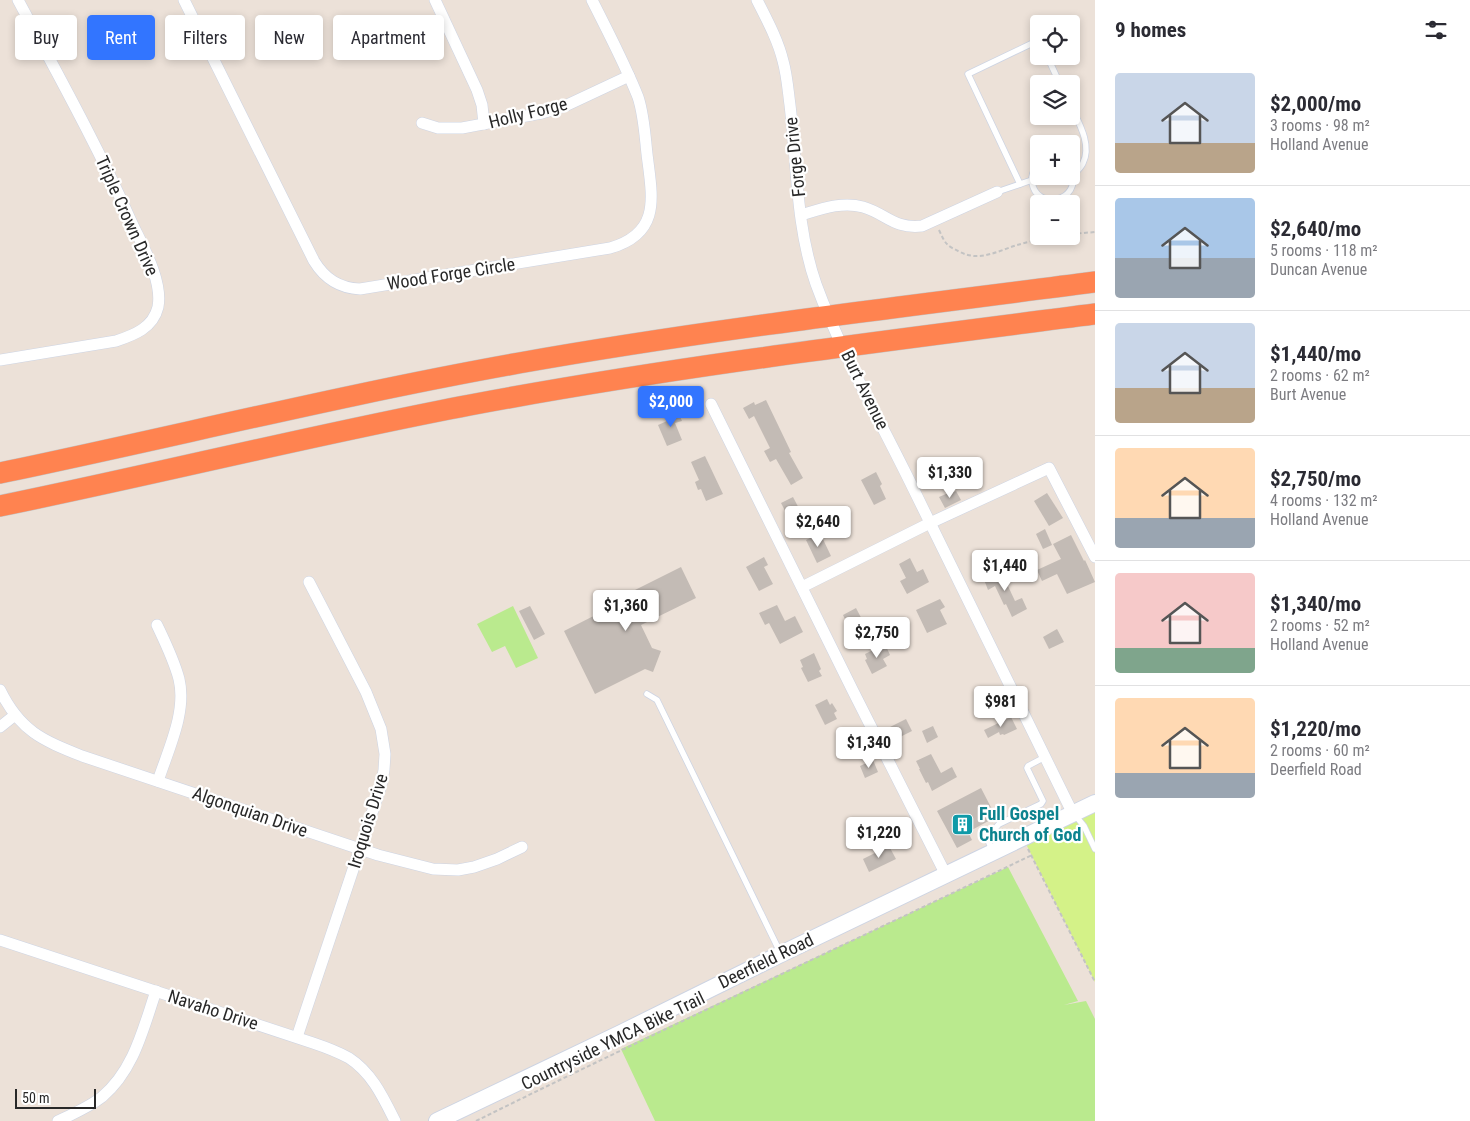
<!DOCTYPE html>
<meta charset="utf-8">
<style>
:root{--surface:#fff;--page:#f2f2f3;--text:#2b2b33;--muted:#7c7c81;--line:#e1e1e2;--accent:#3275ff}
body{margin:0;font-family:"Roboto Condensed",sans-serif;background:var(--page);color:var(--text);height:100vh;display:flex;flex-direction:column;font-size:19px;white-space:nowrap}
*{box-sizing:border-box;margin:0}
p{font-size:16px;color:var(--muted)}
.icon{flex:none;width:28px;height:28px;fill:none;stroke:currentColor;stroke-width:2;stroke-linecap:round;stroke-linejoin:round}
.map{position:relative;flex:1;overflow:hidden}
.side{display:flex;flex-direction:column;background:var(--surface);width:375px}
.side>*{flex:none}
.top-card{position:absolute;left:15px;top:15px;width:475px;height:45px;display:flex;gap:10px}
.controls{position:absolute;left:1030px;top:15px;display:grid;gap:10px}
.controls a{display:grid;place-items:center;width:50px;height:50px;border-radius:5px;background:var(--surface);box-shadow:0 2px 8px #0003;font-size:25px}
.scale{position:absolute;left:15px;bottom:12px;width:81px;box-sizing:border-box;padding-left:5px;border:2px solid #282828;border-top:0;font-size:14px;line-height:18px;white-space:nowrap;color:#282828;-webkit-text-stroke:4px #fff;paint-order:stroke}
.price{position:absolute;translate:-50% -42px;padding:0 11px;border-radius:5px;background:#fff;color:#222;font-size:16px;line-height:32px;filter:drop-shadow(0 1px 2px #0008)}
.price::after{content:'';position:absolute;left:50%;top:30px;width:15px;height:11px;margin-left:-8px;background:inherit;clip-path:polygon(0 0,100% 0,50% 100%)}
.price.current{background:var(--accent);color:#fff}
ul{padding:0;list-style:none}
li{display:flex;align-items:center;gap:15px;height:125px;padding:0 20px}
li+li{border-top:1px solid var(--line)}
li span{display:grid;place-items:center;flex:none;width:140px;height:100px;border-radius:5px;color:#555}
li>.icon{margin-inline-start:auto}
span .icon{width:60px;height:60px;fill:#fffc;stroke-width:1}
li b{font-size:21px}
h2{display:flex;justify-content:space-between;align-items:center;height:60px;padding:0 20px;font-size:21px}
.pill{padding:0 18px;border-radius:5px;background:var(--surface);box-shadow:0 2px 8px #0003;font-size:18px;line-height:45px}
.pill.current{background:var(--accent);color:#fff}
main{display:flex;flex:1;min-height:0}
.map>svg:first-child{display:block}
</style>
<main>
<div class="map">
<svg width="1095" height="1121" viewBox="0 0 1095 1121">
<rect width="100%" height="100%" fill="#ece1d8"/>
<g fill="#baea8e">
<polygon points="513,606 538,658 516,668 505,646 492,652 477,624"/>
<polygon points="1008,867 1078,1001 1064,1005 1086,1001 1095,1019 1095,1121 655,1121 621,1049"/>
</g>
<polygon fill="#d4f288" points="1095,803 1095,982 1026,844"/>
<g fill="#c3bbb5">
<polygon points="766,400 791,452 789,453 803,478 791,485 776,459 770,462 764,451 770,448 754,416 749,419 743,408 754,402 755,405"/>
<polygon points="677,409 682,421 675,423 682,440 667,446 658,425 667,421 664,414"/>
<polygon points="705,456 723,494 706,501 701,489 698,490 695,482 699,480 691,462"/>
<polygon points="876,472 882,484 880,486 886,499 874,505 861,480"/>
<polygon points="953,491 954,492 956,491 961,500 945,508 939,497"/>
<polygon points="1047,493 1063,518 1049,526 1034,501"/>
<polygon points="793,497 805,520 793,526 781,503"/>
<polygon points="1045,529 1052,545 1043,549 1036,534"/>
<polygon points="820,533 831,556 817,563 806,540"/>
<polygon points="1071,535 1084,561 1085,560 1095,582 1067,594 1057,574 1042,581 1037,570 1061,559 1053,544"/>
<polygon points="764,557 768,565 764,567 773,584 759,591 746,567"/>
<polygon points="910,558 917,572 923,569 929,582 907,594 900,581 906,578 899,564"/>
<polygon points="681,567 696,598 641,625 652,648 661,651 653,672 645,669 595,694 564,631 629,598 627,594"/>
<polygon points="1000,569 1015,601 1022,598 1027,609 1012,617 1006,604 1004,605 995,586 988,590 983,577"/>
<polygon points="940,599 945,607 940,610 947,624 927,633 916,610"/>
<polygon points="777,605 785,621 795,616 803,632 780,644 769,623 765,625 759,613"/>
<polygon points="530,606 545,634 534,640 519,611"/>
<polygon points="856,608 868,631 854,638 843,615"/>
<polygon points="1057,629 1064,642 1049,649 1043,637"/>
<polygon points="885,644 890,655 883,659 887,666 872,674 865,660 867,659 865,654"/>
<polygon points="814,653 821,669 819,671 822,676 808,682 801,668 803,667 800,660"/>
<polygon points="827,699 830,705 832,703 837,711 834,713 837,719 825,725 815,705"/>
<polygon points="1011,717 1017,729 1004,735 1003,734 1000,735 999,732 988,738 984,730"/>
<polygon points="906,719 912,731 896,739 890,727"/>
<polygon points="933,726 938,737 927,743 922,731"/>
<polygon points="931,754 941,773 952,767 957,777 932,791 928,782 926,783 919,769 920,769 916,761"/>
<polygon points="873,760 878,772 865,778 860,766"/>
<polygon points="981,788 996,817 968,832 972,840 957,848 937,811"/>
<polygon points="889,846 896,859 869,872 863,859"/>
</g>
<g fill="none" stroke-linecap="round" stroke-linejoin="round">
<defs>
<g id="lane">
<polyline points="1047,56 1060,84"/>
<path d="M1071,106C1079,123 1092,145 1083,163C1081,168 1076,172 1073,175"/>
<path d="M1039,164C1034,169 1031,175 1032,182C1036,212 1083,201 1071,171"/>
<polyline points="1020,184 968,74 1039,40"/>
<polyline points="997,192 1032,180"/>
<polyline points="647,694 657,700 780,952"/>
<polyline points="1075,815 1084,826 1095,849"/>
<polyline points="992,850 987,838 999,824 1041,804 1043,801 1027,768 1028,766 1045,757"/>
</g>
<g id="street">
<path d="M184,0L314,261C325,279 339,288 360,289L610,248C662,233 652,196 647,154C645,136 644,115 638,97C625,64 608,32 592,0"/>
<polyline points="435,0 477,90 482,105 484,124"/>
<path d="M757,0C767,20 778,40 783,61C787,75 788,90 790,105C797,164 796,227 816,284C842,355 880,420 913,488C967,596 1019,705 1073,814"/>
<polyline points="422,123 438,128 462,128 542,113 565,106 629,76"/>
<path d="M801,215C821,209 842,201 863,207C887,214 893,229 922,226L997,192"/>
<path d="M0,360L116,341C134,335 153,328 158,307C163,280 142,245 131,221C97,145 57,73 18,0"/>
<polyline points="711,404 853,691 946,875"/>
<polyline points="802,587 930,523 1049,468 1095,557"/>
<path d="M157,625C165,642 174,660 179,679C187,712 168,750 158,781"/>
<path d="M0,690C20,731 42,740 82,756L378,855L433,869L458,870L474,867L497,859L522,847"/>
<polyline points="0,727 15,715"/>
<path d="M0,940L313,1043C325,1047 338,1052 349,1058C372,1073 383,1097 395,1121"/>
<polyline points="297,1037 381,786 384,770 385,754 381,729 366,692 309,582"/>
<path d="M58,1121C73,1114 89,1107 102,1097C134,1070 143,1029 156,991"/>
</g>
<polyline id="secondary" points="437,1121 619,1034 781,954 1095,803"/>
<g id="highway">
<path d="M0,473C173,437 345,394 519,363C710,329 903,307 1095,282"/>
<path d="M0,506C157,474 312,435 470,405C677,366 886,341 1095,314"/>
</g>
</defs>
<use href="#lane" stroke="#cdd4e3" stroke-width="7"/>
<use href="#street" stroke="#cdd4e3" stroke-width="12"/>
<use href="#secondary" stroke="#cdd4e3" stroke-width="18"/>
<use href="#highway" stroke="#c3c3c3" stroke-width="22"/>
<g stroke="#c3c3c3" stroke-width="2" stroke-dasharray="4 2.5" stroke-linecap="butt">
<path d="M939,230C946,245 946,245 960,252C979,262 998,251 1017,245C1028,242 1040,239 1052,236"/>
<polyline points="1071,234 1095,232"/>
<polyline points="1028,849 1095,982"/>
<path d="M476,1121C660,1030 847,944 1032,855"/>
</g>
<use href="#lane" stroke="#fff" stroke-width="5.5"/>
<use href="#street" stroke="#fff" stroke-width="11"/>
<use href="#secondary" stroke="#fff" stroke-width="16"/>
<use href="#highway" stroke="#ff8350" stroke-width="21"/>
</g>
<defs>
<symbol id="building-square" viewBox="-11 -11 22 22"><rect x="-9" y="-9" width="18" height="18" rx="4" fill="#0f9aa8" stroke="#fff"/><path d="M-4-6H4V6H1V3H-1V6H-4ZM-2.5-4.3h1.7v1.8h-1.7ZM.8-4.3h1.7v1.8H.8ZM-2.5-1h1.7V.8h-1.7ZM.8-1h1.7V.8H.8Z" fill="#fff"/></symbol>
</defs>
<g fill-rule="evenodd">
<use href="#building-square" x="950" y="812" width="25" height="25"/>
</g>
<g text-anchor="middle" stroke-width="4.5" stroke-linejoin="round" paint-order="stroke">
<g font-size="18" fill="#282828" stroke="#fff">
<text transform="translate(528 113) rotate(-14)" y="6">Holly Forge</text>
<text transform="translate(795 157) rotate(-96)" y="6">Forge Drive</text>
<text transform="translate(127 216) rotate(66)" y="6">Triple Crown Drive</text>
<text transform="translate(451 274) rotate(-9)" y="6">Wood Forge Circle</text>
<text transform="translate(865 390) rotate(64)" y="6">Burt Avenue</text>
<text transform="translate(250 812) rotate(19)" y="6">Algonquian Drive</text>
<text transform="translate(368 821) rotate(-73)" y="6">Iroquois Drive</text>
<text transform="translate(766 961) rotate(-26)" y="6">Deerfield Road</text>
<text transform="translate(213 1010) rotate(18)" y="6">Navaho Drive</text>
<text transform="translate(613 1041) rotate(-26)" y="6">Countryside YMCA Bike Trail</text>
</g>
<g font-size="18" font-weight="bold" fill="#0d838f" stroke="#fff" text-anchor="start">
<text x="979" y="820">Full Gospel<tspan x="979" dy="21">Church of God</tspan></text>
</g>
</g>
</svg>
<div class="controls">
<a><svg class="icon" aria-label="locate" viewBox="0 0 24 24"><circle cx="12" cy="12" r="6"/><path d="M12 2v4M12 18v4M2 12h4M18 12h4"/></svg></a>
<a><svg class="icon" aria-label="layers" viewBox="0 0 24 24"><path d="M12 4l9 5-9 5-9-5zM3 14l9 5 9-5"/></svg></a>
<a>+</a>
<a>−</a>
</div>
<div class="scale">50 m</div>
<b class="price current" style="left:671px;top:428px">$2,000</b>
<b class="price" style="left:950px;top:499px">$1,330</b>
<b class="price" style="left:818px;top:548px">$2,640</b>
<b class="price" style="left:1005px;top:592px">$1,440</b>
<b class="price" style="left:626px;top:632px">$1,360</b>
<b class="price" style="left:877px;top:659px">$2,750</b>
<b class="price" style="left:1001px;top:728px">$981</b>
<b class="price" style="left:869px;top:769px">$1,340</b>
<b class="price" style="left:879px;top:859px">$1,220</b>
<div class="top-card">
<a class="pill">Buy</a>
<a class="pill current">Rent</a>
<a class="pill">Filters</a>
<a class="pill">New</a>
<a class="pill">Apartment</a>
</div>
</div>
<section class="side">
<h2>9 homes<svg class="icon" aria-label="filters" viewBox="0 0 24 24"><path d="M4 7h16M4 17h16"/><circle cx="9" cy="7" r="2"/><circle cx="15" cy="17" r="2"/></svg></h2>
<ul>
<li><span style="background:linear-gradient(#c9d6e8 70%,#b9a48a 0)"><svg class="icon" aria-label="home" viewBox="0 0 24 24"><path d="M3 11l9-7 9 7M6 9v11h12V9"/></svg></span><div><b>$2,000/mo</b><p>3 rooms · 98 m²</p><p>Holland Avenue</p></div></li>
<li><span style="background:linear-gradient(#a9c7e8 60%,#9aa5b1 0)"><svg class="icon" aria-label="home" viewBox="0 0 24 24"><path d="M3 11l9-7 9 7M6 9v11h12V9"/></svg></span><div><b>$2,640/mo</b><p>5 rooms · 118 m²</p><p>Duncan Avenue</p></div></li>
<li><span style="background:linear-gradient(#c9d6e8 65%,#b9a48a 0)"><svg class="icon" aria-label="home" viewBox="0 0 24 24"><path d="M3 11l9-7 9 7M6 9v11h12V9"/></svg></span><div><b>$1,440/mo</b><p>2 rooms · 62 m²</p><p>Burt Avenue</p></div></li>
<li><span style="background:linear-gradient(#ffd9b3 70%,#9aa5b1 0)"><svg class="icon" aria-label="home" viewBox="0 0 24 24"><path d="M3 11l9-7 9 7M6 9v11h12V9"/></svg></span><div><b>$2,750/mo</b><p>4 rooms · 132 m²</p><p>Holland Avenue</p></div></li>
<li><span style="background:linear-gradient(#f6c9c9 75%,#7fa58c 0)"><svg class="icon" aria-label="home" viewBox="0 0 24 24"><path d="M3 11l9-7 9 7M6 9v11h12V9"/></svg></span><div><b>$1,340/mo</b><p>2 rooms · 52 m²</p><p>Holland Avenue</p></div></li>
<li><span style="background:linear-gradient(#ffd9b3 75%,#9aa5b1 0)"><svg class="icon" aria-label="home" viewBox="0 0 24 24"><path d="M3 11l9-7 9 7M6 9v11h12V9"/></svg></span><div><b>$1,220/mo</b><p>2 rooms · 60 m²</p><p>Deerfield Road</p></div></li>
</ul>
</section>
</main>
